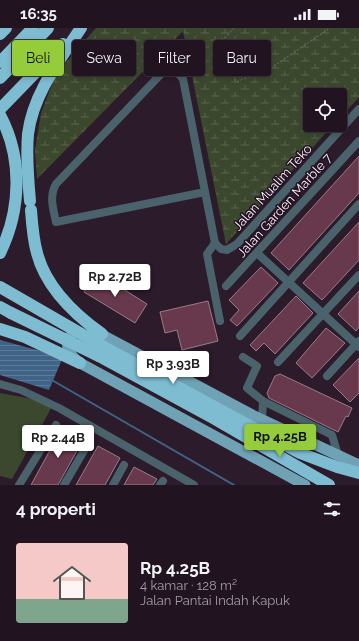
<!DOCTYPE html>
<html lang="id">
<meta charset="utf-8">
<style>
:root{--surface:#211420;--page:#291d29;--text:#f1f3f6;--muted:#a29ea5;--line:#3e333e;--accent:#95cc3b}
body{margin:0;font-family:Raleway,sans-serif;background:var(--page);color:var(--text);height:100vh;display:flex;flex-direction:column;font-size:15px;white-space:nowrap}
*{box-sizing:border-box;margin:0}
p{font-size:13px;color:var(--muted)}
.icon{flex:none;width:22px;height:22px;fill:none;stroke:currentColor;stroke-width:2;stroke-linecap:round;stroke-linejoin:round}
.map{position:relative;height:457px;overflow:hidden}
.drawer{display:flex;flex-direction:column;background:var(--surface);flex:1}
.drawer>*{flex:none}
.banner{position:absolute;left:12px;top:12px;width:335px;height:36px;display:flex;gap:8px}
.tools{position:absolute;left:303px;top:60px;display:grid;gap:8px}
.tools a{display:grid;place-items:center;width:44px;height:44px;border-radius:4px;background:var(--surface);box-shadow:0 2px 6px #0003,0 0 0 1px var(--line);font-size:20px}
.price{position:absolute;translate:-50% -34px;padding:0 9px;border-radius:4px;background:#fff;color:#222;font-size:13px;line-height:26px;filter:drop-shadow(0 1px 2px #0008)}
.price::after{content:'';position:absolute;left:50%;top:24px;width:12px;height:9px;margin-left:-6px;background:inherit;clip-path:polygon(0 0,100% 0,50% 100%)}
.price.current{background:var(--accent);color:#111}
ul{padding:0;list-style:none}
li{display:flex;align-items:center;gap:12px;height:100px;padding:0 16px}
li span{display:grid;place-items:center;flex:none;width:112px;height:80px;border-radius:4px;color:#555}
li>.icon{margin-inline-start:auto}
span .icon{width:48px;height:48px;fill:#fffc;stroke-width:1}
li b{font-size:17px}
h2{display:flex;justify-content:space-between;align-items:center;height:48px;padding:0 16px;font-size:17px}
.chip{padding:0 14px;border-radius:4px;background:var(--surface);box-shadow:0 2px 6px #0003,0 0 0 1px var(--line);font-size:14px;line-height:36px}
.chip.current{background:var(--accent);color:#111}
.status{display:flex;justify-content:space-between;align-items:center;height:28px;padding:0 20px;background:var(--surface);direction:ltr}
.status svg{height:11px;fill:currentColor}
.map>svg:first-child{display:block}
</style>
<div class="status"><b>16:35</b><svg viewBox="0 0 49 12"><path d="M0 12V9h3v3zM5 12V6h3v6zM10 12V3h3v9zM15 12V0h3v12zM26 1h20v11H26zM47 4h2v5h-2z"/></svg></div>
<div class="map">
<svg width="359" height="457" viewBox="0 0 359 457">
<defs>
<pattern id="wetland-marsh" width="20" height="14" patternUnits="userSpaceOnUse"><rect width="20" height="14" fill="#3b482e"/><path d="M1 5h8M5 5V1M11 12h8M15 12V8" fill="none" stroke="#58634d"/></pattern>
<pattern id="water-rules" width="6" height="5" patternUnits="userSpaceOnUse"><rect width="6" height="5" fill="#406388"/><path d="M0 2.5h6" fill="none" stroke="#5c7a9a"/></pattern>
</defs>
<rect width="100%" height="100%" fill="#2c1b2b"/>
<polygon fill="#3b482e" points="0,365 54,375 12,451 0,448"/>
<polygon fill="url(#wetland-marsh)" points="96,0 359,0 359,69 340,90 340,67 310,67 310,97 333,97 226,216 183,3 37,151 35,122 41,85 56,46"/>
<polygon fill="url(#water-rules)" points="0,312 63,329 49,362 0,347"/>
<g fill="none" stroke-linecap="round" stroke-linejoin="round">
<polyline stroke="#406388" stroke-width="2" points="50,351 234,457"/>
</g>
<g fill="#68394d" stroke="#997c87">
<polygon points="359,128 359,165 289,242 271,225"/>
<polygon points="359,194 359,232 322,272 303,255"/>
<polygon points="261,239 278,255 237,298 230,292 239,282 229,272"/>
<polygon points="96,244 147,276 135,295 84,264"/>
<polygon points="359,263 359,299 356,303 338,286"/>
<polygon points="296,268 313,285 275,326 264,315 256,323 250,317"/>
<polygon points="208,273 218,313 182,322 177,302 165,305 160,284"/>
<polygon points="326,300 345,315 312,350 296,335"/>
<polygon points="359,330 359,365 350,374 333,357"/>
<polygon points="280,346 352,380 348,389 346,388 338,404 269,370 267,365 275,348"/>
<polygon points="62,400 83,411 79,419 58,457 31,457"/>
<polygon points="98,418 120,430 105,457 76,457"/>
<polygon points="134,439 157,451 153,457 124,457"/>
</g>
<g fill="none" stroke-linecap="round" stroke-linejoin="round">
<polyline stroke="#7b6b7a" stroke-width="1" stroke-dasharray="2 2" stroke-linecap="butt" points="234,0 226,9 217,13 236,54 271,40 330,0"/>
<g stroke="#4a626b" stroke-width="8">
<path d="M205,164L56,194C53,180 49,168 56,156L162,45C171,40 177,43 183,51L215,215L207,226L220,293"/>
<polyline points="215,215 221,221 227,222 237,216 359,81"/>
<polyline points="257,225 359,319"/>
<polyline points="226,258 359,113"/>
<polyline points="240,308 359,176"/>
<polyline points="243,329 257,338 247,360 263,373 262,392"/>
<polyline points="278,334 359,247"/>
<polyline points="327,348 359,313"/>
<polyline points="0,356 21,362 59,380 194,457"/>
<polyline points="263,373 332,407 338,427"/>
<polyline points="19,457 56,397"/>
<polyline points="64,457 89,414"/>
<polyline points="113,457 124,437"/>
<polyline points="160,457 163,453"/>
</g>
<g stroke="#6fa2b5" stroke-width="11">
<polyline points="93,302 254,388 359,437"/>
<path d="M72,306C63,318 69,327 80,335L305,457"/>
</g>
<g stroke="#7ebcd2" stroke-width="12">
<polyline points="0,6 6,0"/>
<polyline points="0,34 33,0"/>
<polyline points="0,50 48,0"/>
<polyline points="0,81 63,16"/>
<path d="M0,87C23,130 21,182 0,225"/>
<path d="M30,173C28,151 26,129 28,106C33,66 59,33 81,0"/>
<path d="M31,182C32,196 33,211 37,225C46,260 74,286 102,306"/>
<polyline points="0,279 11,285"/>
<polyline points="0,301 25,309 80,335"/>
<polyline points="104,319 300,425 337,439 359,445"/>
<polyline points="99,328 215,391 329,457"/>
</g>
<g stroke="#7ebcd2" stroke-width="12">
<polyline points="0,259 104,319"/>
<polyline points="11,285 99,328"/>
</g>
</g>
<g text-anchor="middle" stroke-width="3" stroke-linejoin="round" paint-order="stroke">
<g font-size="13" fill="#fdf0fc" stroke="#221222">
<text transform="translate(272 159) rotate(-48)" y="5">Jalan Mualim Teko</text>
<text transform="translate(284 177) rotate(-48)" y="5">Jalan Garden Marble 7</text>
</g>
</g>
</svg>
<div class="tools">
<a><svg class="icon" aria-label="locate" viewBox="0 0 24 24"><circle cx="12" cy="12" r="6"/><path d="M12 2v4M12 18v4M2 12h4M18 12h4"/></svg></a>
</div>
<b class="price" style="left:115px;top:270px">Rp 2.72B</b>
<b class="price" style="left:173px;top:357px">Rp 3.93B</b>
<b class="price current" style="left:280px;top:430px">Rp 4.25B</b>
<b class="price" style="left:58px;top:431px">Rp 2.44B</b>
<div class="banner">
<a class="chip current">Beli</a>
<a class="chip">Sewa</a>
<a class="chip">Filter</a>
<a class="chip">Baru</a>
</div>
</div>
<section class="drawer">
<h2>4 properti<svg class="icon" aria-label="filters" viewBox="0 0 24 24"><path d="M4 7h16M4 17h16"/><circle cx="9" cy="7" r="2"/><circle cx="15" cy="17" r="2"/></svg></h2>
<ul>
<li><span style="background:linear-gradient(#f6c9c9 70%,#7fa58c 0)"><svg class="icon" aria-label="home" viewBox="0 0 24 24"><path d="M3 11l9-7 9 7M6 9v11h12V9"/></svg></span><div><b>Rp 4.25B</b><p>4 kamar · 128 m²</p><p>Jalan Pantai Indah Kapuk</p></div></li>
</ul>
</section>
